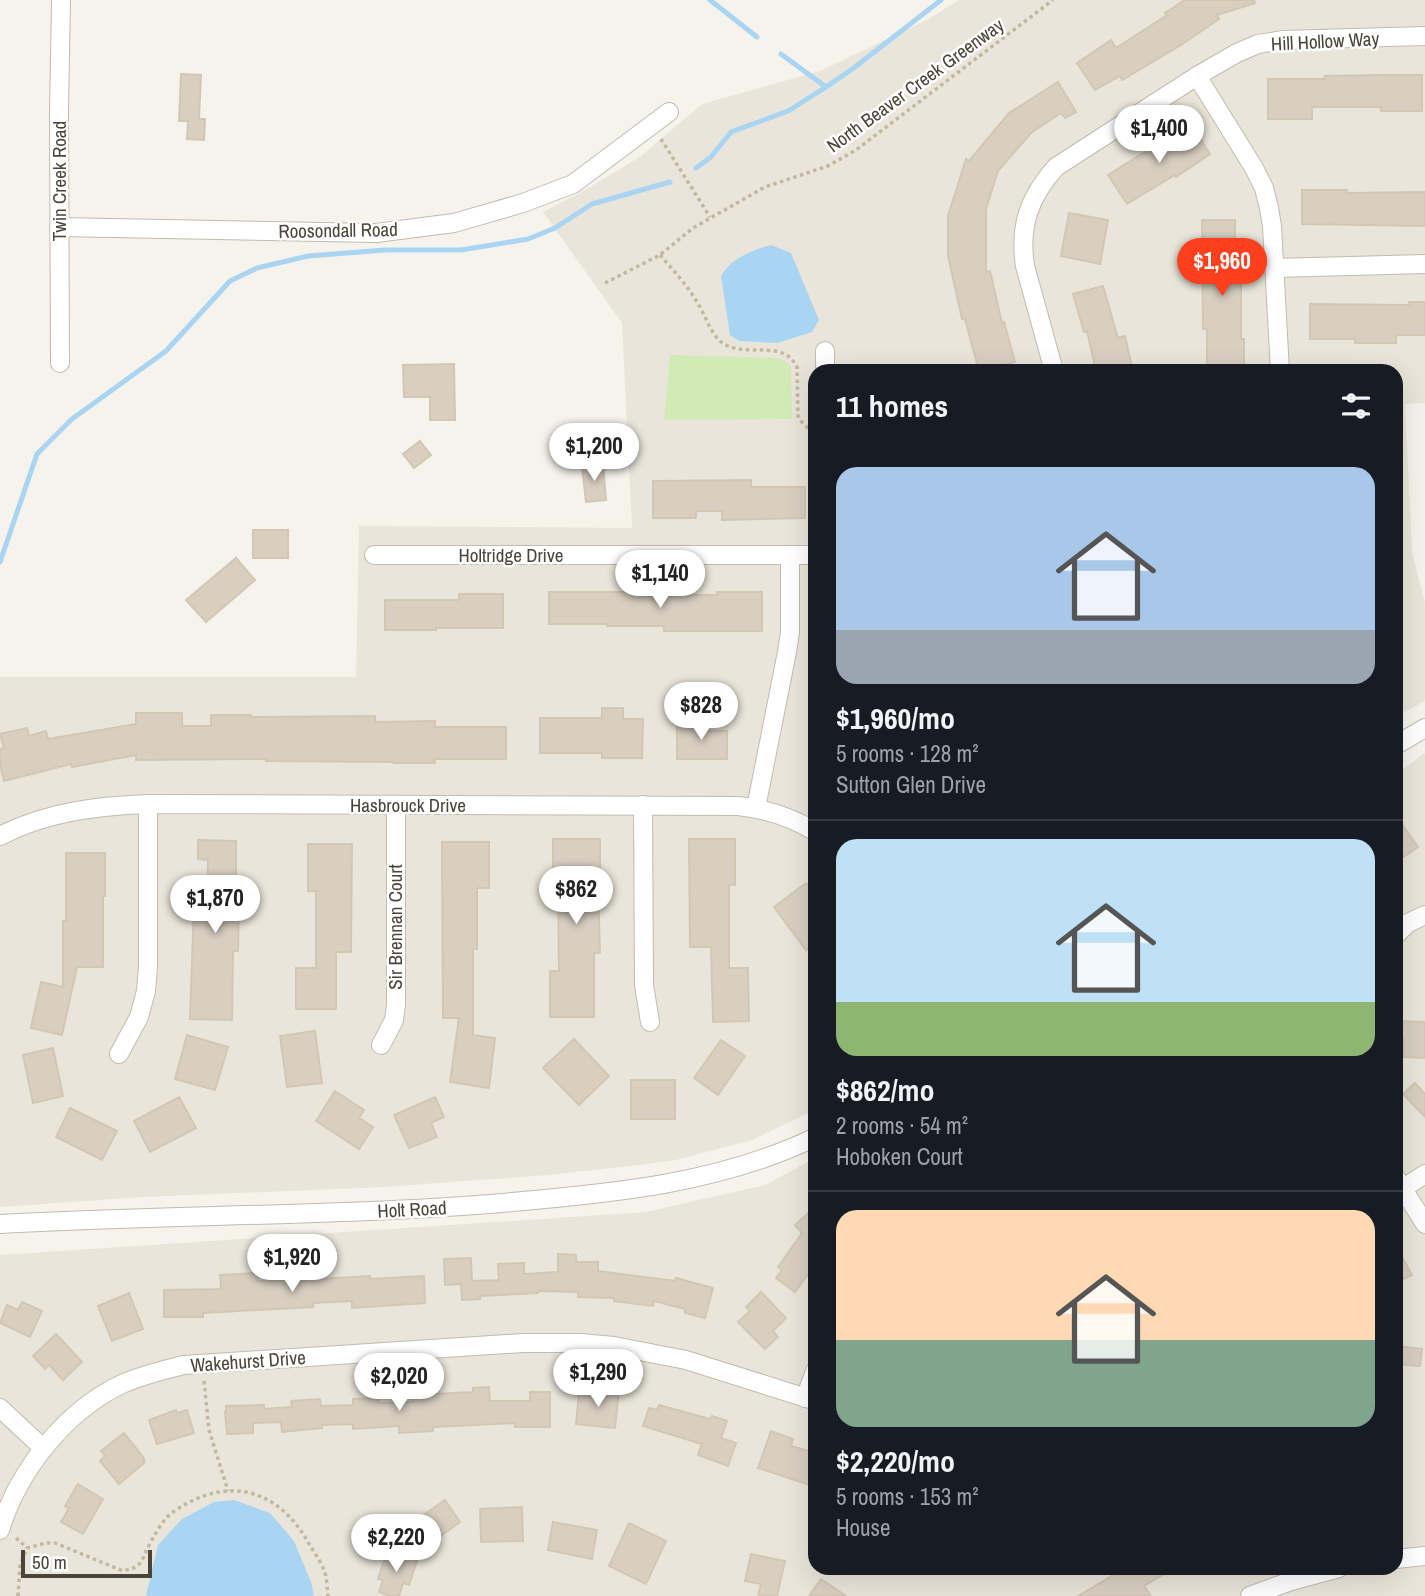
<!DOCTYPE html>
<meta charset="utf-8">
<style>
:root{--surface:#171b24;--page:#20242c;--text:#f1f3f6;--muted:#9ea1a6;--line:#363941;--accent:#fc3f1d}
body{margin:0;font-family:"Archivo Narrow",sans-serif;background:var(--page);color:var(--text);height:100vh;display:flex;flex-direction:column;font-size:26px;white-space:nowrap}
*{box-sizing:border-box;margin:0}
p{font-size:23px;color:var(--muted)}
.icon{flex:none;width:38px;height:38px;fill:none;stroke:currentColor;stroke-width:2;stroke-linecap:round;stroke-linejoin:round}
.map{position:relative;flex:1;overflow:hidden}
.sheet{position:absolute;left:808px;top:364px;width:595px;height:1211px;display:flex;flex-direction:column;background:var(--surface);border-radius:21px;box-shadow:0 7px 28px #0002}
.sheet>*{flex:none}
.scale{position:absolute;left:21px;bottom:18px;width:131px;box-sizing:border-box;padding-left:7px;border:4px solid #4b4439;border-top:0;font-size:19px;line-height:24px;white-space:nowrap;color:#4b4439;-webkit-text-stroke:5px #fff;paint-order:stroke}
.price{position:absolute;translate:-50% -60px;padding:0 16px;border-radius:24px;background:#fff;color:#222;font-size:23px;line-height:46px;filter:drop-shadow(0 2px 4px #0008)}
.price::after{content:'';position:absolute;left:50%;top:42px;width:21px;height:16px;margin-left:-10px;background:inherit;clip-path:polygon(0 0,100% 0,50% 100%)}
.price.current{background:var(--accent);color:#fff}
ul{padding:0;list-style:none}
li{display:grid;align-content:center;gap:14px;height:371px;padding:0 28px}
li+li{border-top:2px solid var(--line)}
li span{display:grid;place-items:center;height:217px;border-radius:21px;color:#555}
li>.icon{margin-inline-start:auto}
span .icon{width:126px;height:126px;fill:#fffc;stroke-width:1}
li b{font-size:30px}
h2{display:flex;justify-content:space-between;align-items:center;height:84px;padding:0 28px;font-size:30px}
.map>svg:first-child{display:block}
</style>
<div class="map">
<svg width="1425" height="1596" viewBox="0 0 1425 1596">
<rect width="100%" height="100%" fill="#f6f3ec"/>
<g fill="#eae5da">
<polygon points="959,0 1425,0 1425,403 1405,404 1412,552 1425,603 1425,701 1397,716 1396,371 816,371 815,1110 752,1140 676,1160 639,1165 548,1175 384,1187 144,1197 0,1207 0,677 356,677 359,526 632,528 622,323 543,212 580,193 640,157 702,104 820,71 925,21"/>
<polygon points="1425,753 1425,1596 0,1596 0,1255 646,1212 765,1185 815,1158 816,1568 1396,1568 1396,774"/>
</g>
<polygon fill="#d2eab5" points="670,355 780,358 791,366 792,419 664,420"/>
<g fill="#a9d4f2">
<path d="M771,245L791,253L819,320L812,332L777,343L739,341L730,335L721,276C731,258 753,250 771,245Z"/>
<polygon points="234,1500 270,1513 294,1541 311,1582 314,1596 146,1596 158,1545 182,1519 214,1502"/>
</g>
<g fill="none" stroke-linecap="round" stroke-linejoin="round">
<g stroke="#a9d4f2" stroke-width="5">
<polyline points="710,0 757,37"/>
<polyline points="781,54 826,87"/>
<polyline points="696,168 711,157 731,132 788,111 826,87 855,67 941,0"/>
<polyline points="0,562 37,454 72,419 166,351 230,281 257,268 308,256 385,250 461,250 528,239 555,228 592,204 670,182"/>
</g>
</g>
<g fill="#d8cfc1" stroke="#d3c7b4" stroke-width="2">
<polygon points="1185,0 1254,0 1255,3 1217,15 1219,19 1181,45 1122,80 1120,76 1095,90 1077,63 1111,40 1116,48 1167,15 1165,13"/>
<polygon points="181,74 201,75 199,119 205,119 204,140 187,139 188,121 179,121"/>
<polygon points="1381,75 1422,75 1422,111 1381,111 1381,107 1312,107 1312,119 1268,119 1268,79 1325,79 1325,76"/>
<polygon points="1058,82 1076,112 1065,118 1061,113 1031,133 998,171 986,209 986,272 990,271 1002,323 1004,322 1015,362 979,371 965,319 962,319 948,256 948,216 966,159 969,161 1009,113"/>
<polygon points="1191,125 1210,154 1176,177 1175,175 1127,204 1108,175 1145,152 1146,154"/>
<polygon points="1302,190 1347,190 1347,193 1425,192 1425,226 1302,224"/>
<polygon points="1069,213 1108,220 1100,264 1061,256"/>
<polygon points="1202,220 1235,220 1235,283 1241,283 1241,339 1244,339 1244,371 1207,371 1207,329 1203,329"/>
<polygon points="1103,286 1118,338 1125,336 1133,371 1096,371 1087,331 1084,332 1073,294"/>
<polygon points="1409,302 1425,302 1425,335 1396,335 1396,343 1355,343 1355,339 1310,339 1310,304 1409,305"/>
<polygon points="454,364 455,420 430,420 430,397 404,397 403,365"/>
<polygon points="420,441 431,455 414,468 403,454"/>
<polygon points="603,464 606,500 586,502 582,466"/>
<polygon points="751,480 751,487 805,487 805,518 722,520 722,511 696,511 696,518 653,518 653,481"/>
<rect x="253" y="530" width="35" height="28"/>
<polygon points="236,558 255,580 206,622 186,600"/>
<polygon points="549,592 651,592 651,595 717,595 717,592 762,592 762,631 664,631 664,626 607,626 607,624 549,624"/>
<polygon points="459,594 503,594 503,628 436,628 436,630 385,630 385,600 459,600"/>
<polygon points="602,708 623,708 623,719 643,719 642,758 602,758 602,753 540,753 540,718 602,718"/>
<polygon points="136,713 182,713 182,726 211,726 211,715 251,715 251,717 375,716 375,722 435,721 435,727 506,727 506,759 435,759 435,763 394,763 394,762 266,761 266,759 136,760 136,755 72,767 71,764 4,781 0,764 0,749 4,748 0,734 27,728 29,736 46,731 48,739 136,724"/>
<polygon points="687,719 705,719 705,731 727,731 727,759 677,759 677,727 687,727"/>
<polygon points="1396,816 1418,847 1402,858 1396,850"/>
<polygon points="553,839 600,839 600,886 598,886 600,953 594,953 594,1017 550,1017 550,971 559,971 558,886 553,886"/>
<polygon points="689,839 735,839 735,885 729,885 729,968 748,968 749,1021 713,1022 711,947 690,947"/>
<polygon points="198,840 236,841 236,905 239,905 238,951 233,951 232,1020 190,1019 194,904 207,904 208,860 198,859"/>
<polygon points="442,842 489,842 489,888 477,888 477,949 473,949 473,1035 495,1038 489,1088 450,1082 459,1018 443,1018"/>
<polygon points="308,844 352,844 351,952 336,952 336,1009 296,1009 296,968 316,968 316,891 308,891"/>
<polygon points="66,853 105,853 105,896 103,896 103,967 77,967 62,1035 31,1028 41,982 63,987 63,921 66,921"/>
<polygon points="806,883 816,895 816,943 806,950 774,907"/>
<polygon points="1399,1021 1425,1022 1425,1058 1404,1057 1404,1038 1399,1037"/>
<polygon points="315,1031 322,1083 287,1087 280,1036"/>
<polygon points="187,1035 228,1047 215,1090 175,1079"/>
<polygon points="574,1039 609,1076 579,1105 543,1068"/>
<polygon points="721,1040 745,1056 718,1095 694,1078"/>
<polygon points="53,1048 63,1096 33,1103 23,1055"/>
<rect x="631" y="1080" width="44" height="39"/>
<polygon points="1415,1083 1425,1094 1425,1117 1403,1094"/>
<polygon points="335,1091 364,1110 359,1118 373,1127 359,1149 316,1121"/>
<polygon points="179,1097 196,1128 150,1152 134,1121"/>
<polygon points="435,1097 444,1117 431,1123 437,1137 409,1148 394,1115"/>
<polygon points="70,1108 117,1131 102,1160 56,1137"/>
<polygon points="816,1206 816,1263 795,1292 776,1278 782,1270 778,1267 802,1233 795,1225"/>
<polygon points="1396,1246 1412,1275 1396,1283"/>
<polygon points="558,1254 576,1255 576,1262 598,1262 598,1271 675,1281 676,1278 713,1288 705,1318 685,1313 685,1309 654,1301 653,1306 614,1301 614,1298 578,1297 578,1292 538,1291 538,1293 480,1296 480,1299 462,1300 461,1284 445,1285 444,1259 471,1258 472,1281 499,1280 498,1264 524,1263 524,1274 558,1272"/>
<polygon points="257,1273 258,1281 302,1278 302,1280 370,1276 370,1279 424,1276 425,1303 352,1308 352,1301 313,1303 313,1307 203,1313 203,1317 164,1317 164,1290 221,1289 220,1275"/>
<polygon points="761,1292 786,1318 773,1331 778,1337 765,1349 738,1322 750,1311 746,1307"/>
<polygon points="129,1293 143,1329 112,1341 98,1306"/>
<polygon points="22,1302 42,1311 30,1337 0,1323 7,1305 18,1310"/>
<polygon points="56,1334 82,1362 63,1380 49,1365 45,1369 33,1356"/>
<polygon points="1396,1346 1422,1349 1420,1366 1396,1364"/>
<polygon points="489,1387 490,1401 530,1401 530,1392 550,1392 550,1427 515,1427 515,1423 433,1427 433,1431 399,1433 399,1426 353,1429 353,1424 322,1425 322,1428 282,1432 281,1422 253,1423 253,1433 227,1434 225,1412 226,1412 226,1406 264,1405 264,1409 292,1407 291,1401 320,1399 321,1406 353,1405 353,1399 378,1398 379,1403 413,1402 412,1392 432,1391 432,1394 473,1392 473,1388"/>
<polygon points="601,1389 619,1391 615,1428 576,1424 579,1392 601,1394"/>
<polygon points="659,1405 710,1419 712,1416 727,1421 721,1438 736,1443 728,1466 698,1455 702,1444 643,1426 649,1408 657,1410"/>
<polygon points="176,1410 177,1413 187,1410 194,1433 157,1444 149,1420"/>
<polygon points="771,1431 793,1439 791,1446 816,1453 816,1487 758,1468"/>
<polygon points="124,1433 144,1458 144,1463 119,1484 100,1461 105,1456 101,1451"/>
<polygon points="78,1484 103,1499 83,1534 61,1522 69,1508 65,1506"/>
<polygon points="445,1500 460,1522 424,1548 408,1526"/>
<polygon points="522,1507 523,1541 481,1542 480,1509"/>
<polygon points="553,1522 597,1530 592,1559 548,1550"/>
<polygon points="629,1523 666,1541 646,1584 609,1566"/>
<polygon points="387,1551 417,1561 409,1585 403,1583 399,1596 389,1596 379,1592 383,1580 378,1579"/>
<polygon points="751,1554 785,1561 777,1596 758,1596 761,1584 745,1581"/>
<polygon points="1125,1568 1174,1568 1144,1586 1151,1596 1078,1596"/>
<polygon points="821,1579 846,1596 809,1596"/>
</g>
<g fill="none" stroke-linecap="round" stroke-linejoin="round">
<defs>
<g id="minor">
<polyline points="1197,76 1254,168 1264,188 1269,208 1272,226 1280,371"/>
<polyline points="59,227 376,233 454,223 523,203 573,184 669,112"/>
<polyline points="1275,268 1425,264"/>
<polyline points="825,351 825,371"/>
<polyline points="60,363 59,112 61,0"/>
<path d="M1054,371L1025,266C1019,226 1029,197 1056,167L1197,76L1237,53L1258,44L1283,40L1425,36"/>
<polyline points="374,555 816,555"/>
<polyline points="1396,745 1425,728"/>
<polyline points="643,805 644,985 650,1022"/>
<polyline points="756,808 787,652 790,632 790,555"/>
<path d="M0,836C46,812 97,806 148,804L738,806C766,809 791,817 816,832"/>
<polyline points="1396,935 1408,923 1425,915"/>
<polyline points="381,1045 394,1020 396,1005 396,806"/>
<polyline points="119,1054 139,1017 146,991 148,967 148,804"/>
<polyline points="1396,1178 1425,1224"/>
<polyline points="1396,1193 1425,1174"/>
<path d="M0,1224C171,1214 342,1217 512,1202C616,1193 720,1183 816,1137"/>
<polyline points="805,1398 816,1369"/>
<polyline points="0,1408 43,1448"/>
<path d="M0,1530C18,1471 65,1411 122,1384C142,1375 164,1370 184,1365L523,1343H580L614,1346L686,1360L816,1401"/>
<polyline points="1396,1559 1425,1556"/>
<polyline points="1250,1596 1291,1581 1339,1568"/>
</g>
</defs>
<use href="#minor" stroke="#c2bbae" stroke-width="20"/>
<g stroke="#c4b79f" stroke-width="3.5" stroke-dasharray="3.5 3.5" stroke-linecap="butt">
<polyline points="661,139 710,217"/>
<path d="M660,255C673,270 687,285 697,302C707,317 711,339 728,346C751,356 784,340 797,367L798,416C802,425 812,429 816,438"/>
<polyline points="605,283 660,255 693,228 765,187 828,166 856,150 1053,0"/>
<polyline points="204,1381 209,1430 228,1491"/>
<polyline points="16,1538 27,1548"/>
<path d="M18,1596L20,1565L27,1548L46,1543H55L123,1571C129,1569 134,1569 138,1565C142,1562 144,1556 146,1551C152,1540 162,1519 173,1512C225,1476 276,1486 308,1542C313,1551 320,1560 324,1570C327,1577 327,1588 328,1596"/>
</g>
<use href="#minor" stroke="#fff" stroke-width="18"/>
</g>
<g text-anchor="middle" stroke-width="5" stroke-linejoin="round" paint-order="stroke">
<g font-size="19" fill="#4b4439" stroke="#fff">
<text transform="translate(1325 41) rotate(-3)" y="7">Hill Hollow Way</text>
<text transform="translate(915 85) rotate(-36)" y="7">North Beaver Creek Greenway</text>
<text transform="translate(59 181) rotate(-90)" y="7">Twin Creek Road</text>
<text transform="translate(338 230) rotate(-1)" y="7">Roosondall Road</text>
<text x="511" y="562">Holtridge Drive</text>
<text x="408" y="812">Hasbrouck Drive</text>
<text transform="translate(395 927) rotate(-90)" y="7">Sir Brennan Court</text>
<text transform="translate(412 1209) rotate(-3)" y="7">Holt Road</text>
<text transform="translate(248 1361) rotate(-4)" y="7">Wakehurst Drive</text>
</g>
</g>
</svg>
<div class="scale">50 m</div>
<b class="price" style="left:1159px;top:165px">$1,400</b>
<b class="price current" style="left:1222px;top:298px">$1,960</b>
<b class="price" style="left:594px;top:483px">$1,200</b>
<b class="price" style="left:660px;top:610px">$1,140</b>
<b class="price" style="left:701px;top:742px">$828</b>
<b class="price" style="left:576px;top:926px">$862</b>
<b class="price" style="left:215px;top:935px">$1,870</b>
<b class="price" style="left:292px;top:1294px">$1,920</b>
<b class="price" style="left:598px;top:1409px">$1,290</b>
<b class="price" style="left:399px;top:1413px">$2,020</b>
<b class="price" style="left:396px;top:1574px">$2,220</b>
<section class="sheet">
<h2>11 homes<svg class="icon" aria-label="filters" viewBox="0 0 24 24"><path d="M4 7h16M4 17h16"/><circle cx="9" cy="7" r="2"/><circle cx="15" cy="17" r="2"/></svg></h2>
<ul>
<li><span style="background:linear-gradient(#a9c7e8 75%,#9aa5b1 0)"><svg class="icon" aria-label="home" viewBox="0 0 24 24"><path d="M3 11l9-7 9 7M6 9v11h12V9"/></svg></span><div><b>$1,960/mo</b><p>5 rooms · 128 m²</p><p>Sutton Glen Drive</p></div></li>
<li><span style="background:linear-gradient(#bfe0f5 75%,#8fb573 0)"><svg class="icon" aria-label="home" viewBox="0 0 24 24"><path d="M3 11l9-7 9 7M6 9v11h12V9"/></svg></span><div><b>$862/mo</b><p>2 rooms · 54 m²</p><p>Hoboken Court</p></div></li>
<li><span style="background:linear-gradient(#ffd9b3 60%,#7fa58c 0)"><svg class="icon" aria-label="home" viewBox="0 0 24 24"><path d="M3 11l9-7 9 7M6 9v11h12V9"/></svg></span><div><b>$2,220/mo</b><p>5 rooms · 153 m²</p><p>House</p></div></li>
</ul>
</section>
</div>
